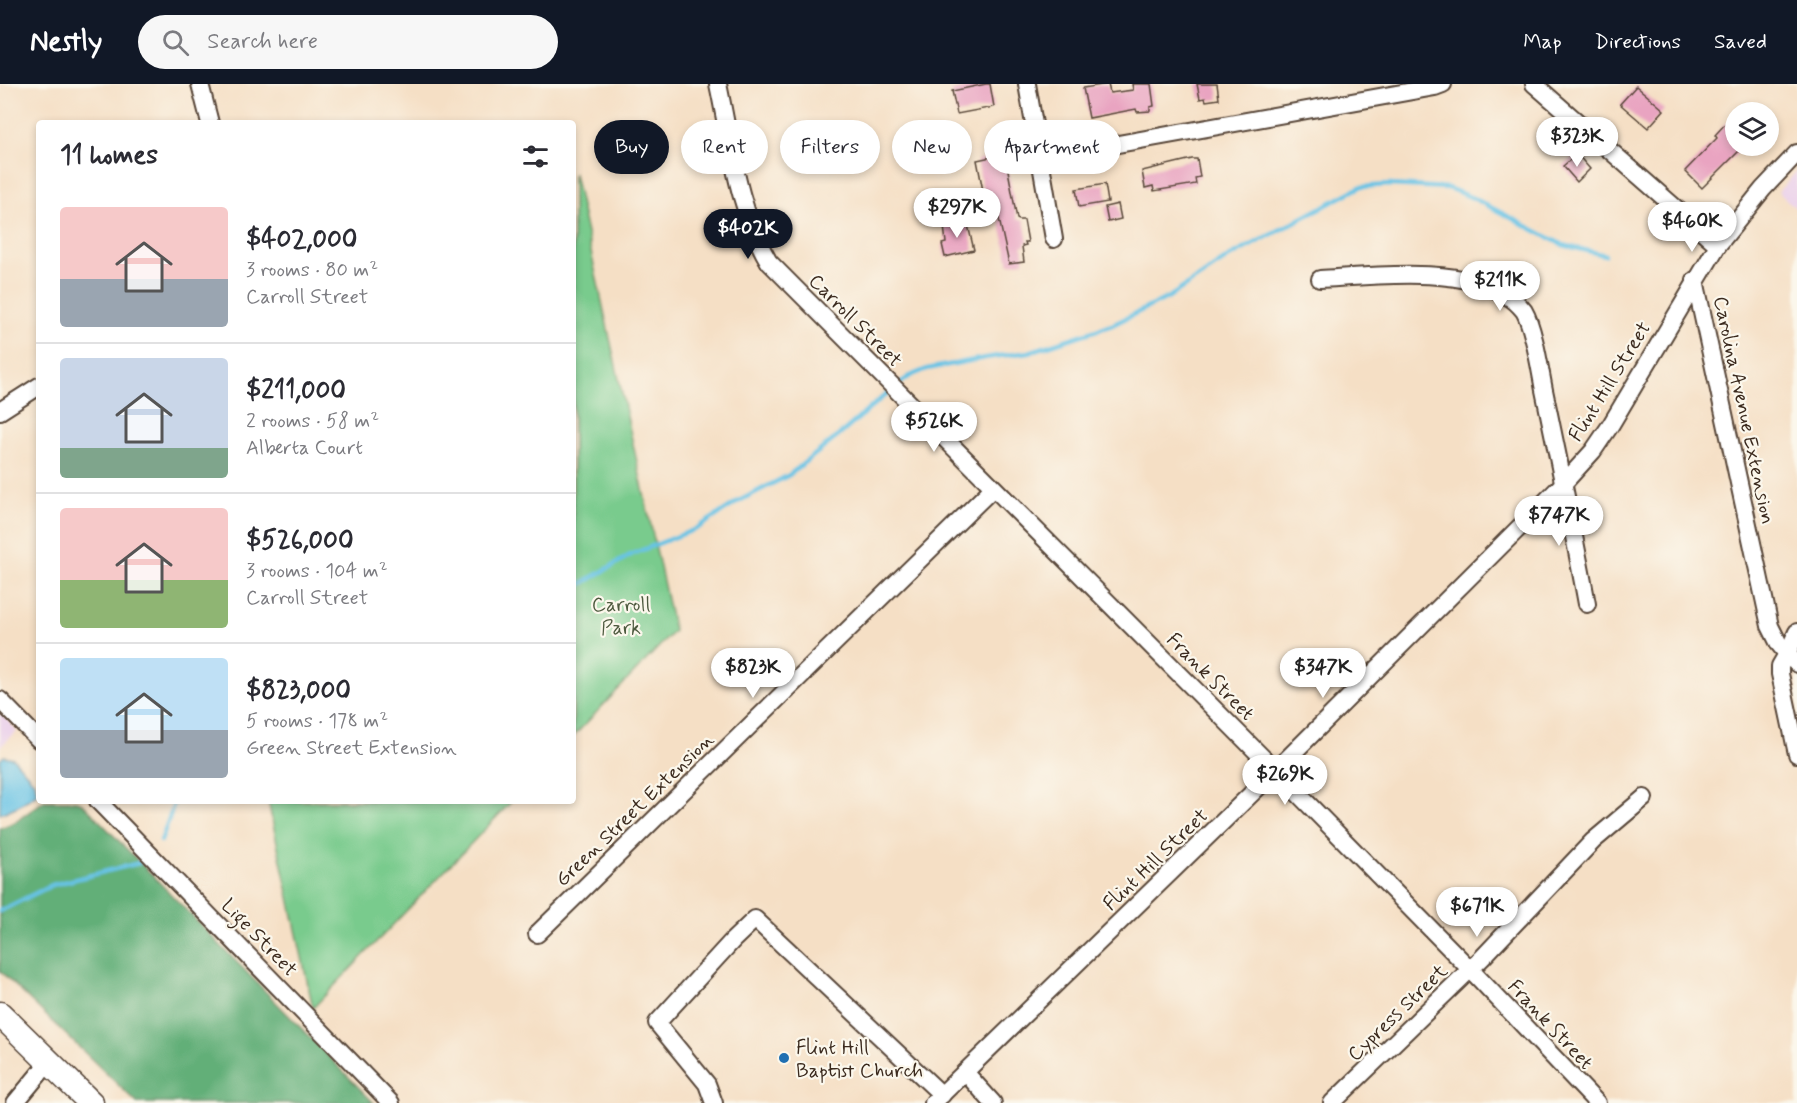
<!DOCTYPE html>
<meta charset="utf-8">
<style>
:root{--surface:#fff;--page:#f7f7f7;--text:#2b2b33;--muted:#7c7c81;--line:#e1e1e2;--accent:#111827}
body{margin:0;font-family:Mynerve,sans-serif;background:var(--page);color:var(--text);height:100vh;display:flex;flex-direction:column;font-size:22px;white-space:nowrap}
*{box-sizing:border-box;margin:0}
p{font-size:20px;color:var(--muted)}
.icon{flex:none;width:33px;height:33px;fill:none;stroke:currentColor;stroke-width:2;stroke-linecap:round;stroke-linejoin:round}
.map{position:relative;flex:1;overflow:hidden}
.panel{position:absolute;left:36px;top:36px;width:540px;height:684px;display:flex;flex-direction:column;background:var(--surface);border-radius:6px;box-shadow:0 3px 9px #0003}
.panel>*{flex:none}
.guide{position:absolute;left:594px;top:36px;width:570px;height:54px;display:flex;gap:12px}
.tools{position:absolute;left:1725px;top:18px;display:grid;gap:12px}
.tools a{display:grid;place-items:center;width:54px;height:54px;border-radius:50%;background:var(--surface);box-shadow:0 3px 9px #0003;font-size:30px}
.price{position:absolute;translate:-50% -51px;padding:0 14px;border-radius:21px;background:#fff;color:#222;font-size:20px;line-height:39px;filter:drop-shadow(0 2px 3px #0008)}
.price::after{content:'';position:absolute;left:50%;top:36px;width:18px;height:14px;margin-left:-9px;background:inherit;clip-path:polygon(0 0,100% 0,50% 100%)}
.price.active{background:var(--accent);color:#fff}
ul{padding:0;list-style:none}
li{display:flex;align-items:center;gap:18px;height:150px;padding:0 24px}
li+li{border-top:2px solid var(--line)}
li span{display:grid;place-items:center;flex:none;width:168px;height:120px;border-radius:6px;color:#555}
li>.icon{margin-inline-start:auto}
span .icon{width:72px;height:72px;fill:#fffc;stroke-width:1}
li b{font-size:26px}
h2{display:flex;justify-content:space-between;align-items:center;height:72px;padding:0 24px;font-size:26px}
.chip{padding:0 21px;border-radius:27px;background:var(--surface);box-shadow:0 3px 9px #0003;font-size:21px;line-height:54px}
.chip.active{background:var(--accent);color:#fff}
header{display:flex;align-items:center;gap:36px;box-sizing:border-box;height:84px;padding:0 30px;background:var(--accent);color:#fff}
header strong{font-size:28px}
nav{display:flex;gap:33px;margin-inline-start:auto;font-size:21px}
.search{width:420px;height:54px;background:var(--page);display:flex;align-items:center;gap:15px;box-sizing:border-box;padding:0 21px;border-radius:33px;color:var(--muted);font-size:22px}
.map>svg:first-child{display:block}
</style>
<header>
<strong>Nestly</strong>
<div class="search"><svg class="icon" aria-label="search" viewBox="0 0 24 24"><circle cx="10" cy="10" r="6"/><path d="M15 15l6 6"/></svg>Search here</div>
<nav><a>Map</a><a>Directions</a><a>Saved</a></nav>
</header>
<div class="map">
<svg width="1797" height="1019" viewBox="0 0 1797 1019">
<rect width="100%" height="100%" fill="#fbf7ec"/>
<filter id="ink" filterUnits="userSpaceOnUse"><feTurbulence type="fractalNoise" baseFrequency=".0167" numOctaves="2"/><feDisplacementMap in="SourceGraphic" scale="12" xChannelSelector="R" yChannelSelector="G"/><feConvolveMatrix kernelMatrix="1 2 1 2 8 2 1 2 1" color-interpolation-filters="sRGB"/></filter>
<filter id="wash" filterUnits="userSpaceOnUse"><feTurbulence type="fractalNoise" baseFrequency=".008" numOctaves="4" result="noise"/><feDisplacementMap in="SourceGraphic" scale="24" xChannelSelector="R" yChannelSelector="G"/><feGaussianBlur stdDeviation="1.35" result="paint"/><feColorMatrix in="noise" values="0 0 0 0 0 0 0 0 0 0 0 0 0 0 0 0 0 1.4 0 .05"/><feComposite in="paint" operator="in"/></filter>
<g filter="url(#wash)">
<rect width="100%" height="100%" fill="#f5dfc5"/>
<g fill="#ebd1eb">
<polygon points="1797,87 1797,125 1778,108"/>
<polygon points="0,628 17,647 0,663"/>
</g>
<g fill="#79cb8d" stroke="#5a7a56" stroke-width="1.5">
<polygon points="574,90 674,547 573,653 573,91"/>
<polygon points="268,717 512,717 313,924"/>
</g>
<polygon fill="#62af78" stroke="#4e6c4b" stroke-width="1.5" points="44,717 77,717 82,719 374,1019 137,1019 0,887 0,744 15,738"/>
<polygon fill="#67c3e5" stroke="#517682" stroke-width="1.5" points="4,672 13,674 35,699 37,710 18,722 0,730 0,676"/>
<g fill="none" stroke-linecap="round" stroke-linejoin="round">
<g stroke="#67c3e5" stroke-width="4.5">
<polyline points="898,301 910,292 927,285 985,274 1029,268 1112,241 1169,213 1229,173 1360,103 1389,101 1448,104 1473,114 1563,161 1605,171"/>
<polyline points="573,505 632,470 696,445 739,417 789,391 837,353 891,306"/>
<polyline points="161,757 175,717"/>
<polyline points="0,827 52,801 139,779"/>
</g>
</g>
<g id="blocks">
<g fill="#e9a4c1">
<polygon points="986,0 990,0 994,23 957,30 952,7"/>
<polygon points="1108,0 1110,9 1133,6 1132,0 1151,0 1154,22 1150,23 1150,27 1137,28 1136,25 1089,34 1083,4"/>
<polygon points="1197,0 1217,0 1219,15 1206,17 1205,14 1200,15"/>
<polygon points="1636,2 1664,26 1648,44 1620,20"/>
<polygon points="1726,39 1736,48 1736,62 1744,62 1702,104 1685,87 1717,54 1715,51"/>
<polygon points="1005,70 1017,135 1019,136 1024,136 1028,158 1025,158 1026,161 1022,162 1024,178 1009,180 998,130 972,135 968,115 984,112 977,76"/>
<polygon points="1577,70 1590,85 1577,98 1563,82"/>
<polygon points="1192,75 1197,75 1200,93 1195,94 1196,100 1154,107 1153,102 1145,104 1142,87"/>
<polygon points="1105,100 1108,118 1079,123 1076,105"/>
<polygon points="1118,120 1121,135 1108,138 1105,123"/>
<polygon points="967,137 974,166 945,173 942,160 946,159 944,142"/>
</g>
</g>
</g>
<g filter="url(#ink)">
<use href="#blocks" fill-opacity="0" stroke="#574537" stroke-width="1.5"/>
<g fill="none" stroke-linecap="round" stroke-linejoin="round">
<defs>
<g id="minor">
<polyline points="200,0 210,39"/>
<path d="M718,0C731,60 737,124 769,178L1264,675L1470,885L1597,1019"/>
<polyline points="1027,0 1054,155"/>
<polyline points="1534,0 1718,161"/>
<polyline points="1040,74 1435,3 1443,0"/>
<path d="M1320,195C1372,192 1463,181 1507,212C1513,215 1520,222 1524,227C1534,244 1540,286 1544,306C1559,378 1574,449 1587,520"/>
<polyline points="1695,196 1770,542 1779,560 1787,570 1780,582 1780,590 1797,670"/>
<polyline points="0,327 39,302"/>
<polyline points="1797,548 1787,570 1797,580"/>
<polyline points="0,616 39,656"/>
<polyline points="98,717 391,1019"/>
<polyline points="537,850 993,404"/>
<polyline points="965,988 993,1019"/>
<polyline points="15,1019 49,978"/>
<polyline points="714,1019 707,1000 657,939 733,856 755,835 942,1011"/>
<polyline points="933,1019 1275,687 1564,399 1593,367 1610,342 1718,161 1763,105 1797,69"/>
<polyline points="1332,1019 1482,874 1593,757 1644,714"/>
</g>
<polyline id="highway" points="0,930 91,1019"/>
</defs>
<use href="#minor" stroke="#574537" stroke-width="20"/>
<use href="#highway" stroke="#574537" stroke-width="27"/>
<use href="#minor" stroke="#fff" stroke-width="16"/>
<use href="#highway" stroke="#fff" stroke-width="24"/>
</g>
</g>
<circle fill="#1f6fb2" stroke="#fbf7ec" stroke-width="2" cx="784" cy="974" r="6"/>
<g text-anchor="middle" stroke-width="4.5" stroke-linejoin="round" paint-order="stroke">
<g font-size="20" fill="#3b2a1e" stroke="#fbf7ec">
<text transform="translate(856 236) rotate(45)" y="7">Carroll Street</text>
<text transform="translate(1609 297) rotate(-58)" y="7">Flint Hill Street</text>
<text transform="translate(1745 326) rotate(78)" y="7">Carolina Avenue Extension</text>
<text transform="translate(1211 592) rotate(45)" y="7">Frank Street</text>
<text transform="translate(634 725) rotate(-44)" y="7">Green Street Extension</text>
<text transform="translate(1155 775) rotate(-44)" y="7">Flint Hill Street</text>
<text transform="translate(260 853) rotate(46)" y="7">Lige Street</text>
<text transform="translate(1397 928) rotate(-44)" y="7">Cypress Street</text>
<text transform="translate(1551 940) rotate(47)" y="7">Frank Street</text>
</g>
<g font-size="20" fill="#4e5a3f" stroke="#fbf7ec">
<text x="621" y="527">Carroll<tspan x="621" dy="23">Park</tspan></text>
</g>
<g font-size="20" fill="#3b2a1e" stroke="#fbf7ec" text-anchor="start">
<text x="796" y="970">Flint Hill<tspan x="796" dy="23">Baptist Church</tspan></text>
</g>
</g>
</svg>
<div class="tools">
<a><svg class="icon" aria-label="layers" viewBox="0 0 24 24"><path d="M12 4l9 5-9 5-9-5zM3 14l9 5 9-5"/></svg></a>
</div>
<b class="price" style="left:1577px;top:84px">$323K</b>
<b class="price" style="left:957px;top:155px">$297K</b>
<b class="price" style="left:1692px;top:169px">$460K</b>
<b class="price active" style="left:748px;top:176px">$402K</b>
<b class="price" style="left:1500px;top:228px">$211K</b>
<b class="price" style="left:934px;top:369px">$526K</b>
<b class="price" style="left:1559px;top:463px">$747K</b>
<b class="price" style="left:753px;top:615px">$823K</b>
<b class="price" style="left:1323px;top:615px">$347K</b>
<b class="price" style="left:1285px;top:722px">$269K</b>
<b class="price" style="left:1477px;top:854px">$671K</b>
<div class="guide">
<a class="chip active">Buy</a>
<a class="chip">Rent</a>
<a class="chip">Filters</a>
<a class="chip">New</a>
<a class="chip">Apartment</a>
</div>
<section class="panel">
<h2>11 homes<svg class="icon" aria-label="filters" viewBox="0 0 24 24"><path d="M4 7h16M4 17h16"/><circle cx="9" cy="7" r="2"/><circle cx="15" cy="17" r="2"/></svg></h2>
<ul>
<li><span style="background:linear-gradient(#f6c9c9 60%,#9aa5b1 0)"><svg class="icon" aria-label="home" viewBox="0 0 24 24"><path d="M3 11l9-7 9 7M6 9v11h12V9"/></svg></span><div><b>$402,000</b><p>3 rooms · 80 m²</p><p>Carroll Street</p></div></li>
<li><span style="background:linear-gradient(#c9d6e8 75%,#7fa58c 0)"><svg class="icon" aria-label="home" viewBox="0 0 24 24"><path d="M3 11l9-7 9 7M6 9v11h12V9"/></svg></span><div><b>$211,000</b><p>2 rooms · 58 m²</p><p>Alberta Court</p></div></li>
<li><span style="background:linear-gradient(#f6c9c9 60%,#8fb573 0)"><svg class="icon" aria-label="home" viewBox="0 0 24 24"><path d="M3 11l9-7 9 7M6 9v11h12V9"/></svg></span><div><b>$526,000</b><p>3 rooms · 104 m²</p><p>Carroll Street</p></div></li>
<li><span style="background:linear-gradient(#bfe0f5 60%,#9aa5b1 0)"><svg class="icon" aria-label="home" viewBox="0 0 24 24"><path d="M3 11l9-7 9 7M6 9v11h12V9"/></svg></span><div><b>$823,000</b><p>5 rooms · 178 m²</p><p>Green Street Extension</p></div></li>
</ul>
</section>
</div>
